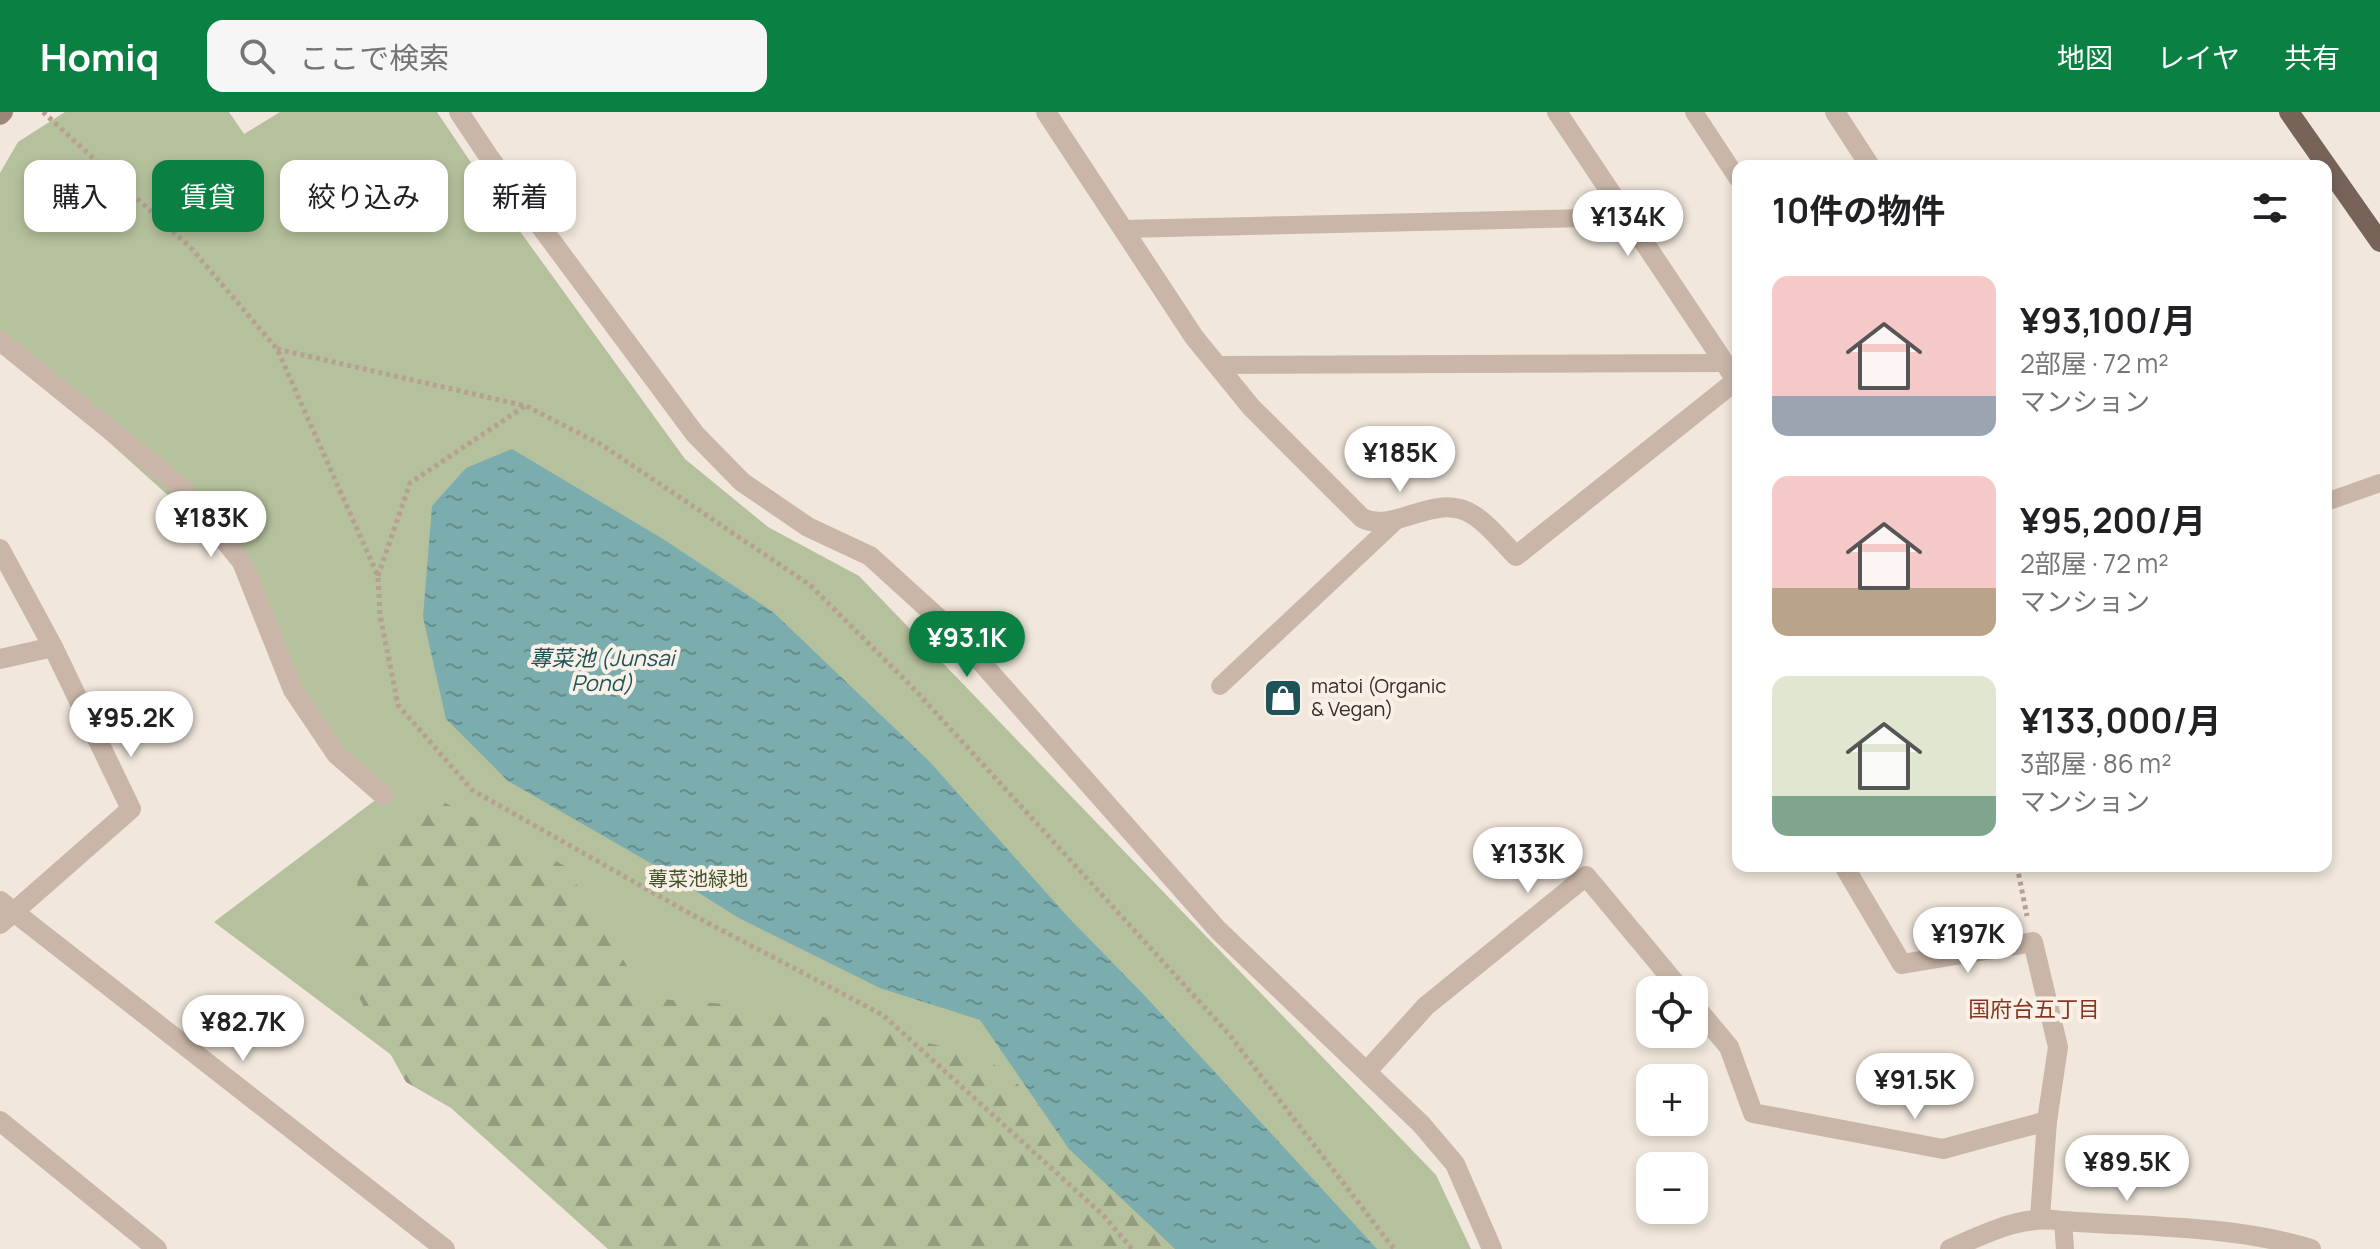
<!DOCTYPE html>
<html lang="ja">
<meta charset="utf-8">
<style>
:root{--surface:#fff;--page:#f6f6f6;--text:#202124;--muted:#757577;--accent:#0b8043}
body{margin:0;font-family:Manrope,"Noto Sans JP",sans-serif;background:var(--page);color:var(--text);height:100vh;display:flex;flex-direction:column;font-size:30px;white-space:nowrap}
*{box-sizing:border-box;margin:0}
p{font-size:26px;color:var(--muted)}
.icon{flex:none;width:44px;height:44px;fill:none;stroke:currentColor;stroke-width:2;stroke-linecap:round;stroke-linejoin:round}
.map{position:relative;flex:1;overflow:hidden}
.side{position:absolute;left:1732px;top:48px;width:600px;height:712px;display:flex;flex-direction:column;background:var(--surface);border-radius:16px;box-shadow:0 4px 12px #0003}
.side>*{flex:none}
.top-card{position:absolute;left:24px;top:48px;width:760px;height:72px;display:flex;gap:16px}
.buttons{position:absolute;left:1636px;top:864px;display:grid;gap:16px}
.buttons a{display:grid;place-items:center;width:72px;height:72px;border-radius:16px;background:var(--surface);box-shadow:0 4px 12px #0003;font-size:40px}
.price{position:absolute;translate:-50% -68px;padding:0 18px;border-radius:28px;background:#fff;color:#222;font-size:26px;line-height:52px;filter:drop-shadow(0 2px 4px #0008)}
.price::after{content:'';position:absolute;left:50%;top:48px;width:24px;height:18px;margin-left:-12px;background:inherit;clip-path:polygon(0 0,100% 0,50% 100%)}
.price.active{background:var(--accent);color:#fff}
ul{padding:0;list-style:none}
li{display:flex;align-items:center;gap:24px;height:200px;padding:0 40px}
li span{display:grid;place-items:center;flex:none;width:224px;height:160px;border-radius:16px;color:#555}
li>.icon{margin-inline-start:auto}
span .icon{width:96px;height:96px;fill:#fffc;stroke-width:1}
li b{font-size:34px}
h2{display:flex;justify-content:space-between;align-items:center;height:96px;padding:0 40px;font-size:34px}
.chip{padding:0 28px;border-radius:16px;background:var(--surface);box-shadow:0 4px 12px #0003;font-size:28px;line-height:72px}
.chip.active{background:var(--accent);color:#fff}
header{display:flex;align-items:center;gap:48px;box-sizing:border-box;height:112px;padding:0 40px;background:var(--accent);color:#fff}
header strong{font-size:38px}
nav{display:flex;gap:44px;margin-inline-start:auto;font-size:28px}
.search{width:560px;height:72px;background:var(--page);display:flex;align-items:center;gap:20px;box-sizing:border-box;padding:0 28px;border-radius:16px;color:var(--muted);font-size:30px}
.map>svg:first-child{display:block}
</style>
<header>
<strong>Homiq</strong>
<div class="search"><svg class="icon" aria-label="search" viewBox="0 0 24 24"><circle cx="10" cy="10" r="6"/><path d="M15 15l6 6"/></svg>ここで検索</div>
<nav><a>地図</a><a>レイヤ</a><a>共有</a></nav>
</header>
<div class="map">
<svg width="2380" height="1137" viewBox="0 0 2380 1137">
<defs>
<pattern id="forest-firs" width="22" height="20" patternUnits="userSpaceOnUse" patternTransform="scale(2)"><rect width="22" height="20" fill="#b5c09c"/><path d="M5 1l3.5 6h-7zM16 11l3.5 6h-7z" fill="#949c7f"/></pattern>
<pattern id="water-ripples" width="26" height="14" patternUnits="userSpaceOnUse" patternTransform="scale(2)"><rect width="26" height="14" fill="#7badae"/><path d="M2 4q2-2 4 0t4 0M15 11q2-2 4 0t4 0" fill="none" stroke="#668d8e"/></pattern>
</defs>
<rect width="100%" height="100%" fill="#f1e7dc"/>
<polygon fill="#b5c09c" points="65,0 229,0 244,22 280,0 437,0 482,67 685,347 768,415 859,464 1436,1063 1471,1137 650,1137 214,810 382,683 293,578 242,450 0,232 0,61 18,30"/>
<polygon fill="url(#forest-firs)" points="436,686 565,754 647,886 791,897 985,945 1181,1109 1210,1137 608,1137 451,996 406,970 352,873 359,742"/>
<polygon fill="url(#water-ripples)" points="512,337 663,427 773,500 930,650 1067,804 1145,884 1377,1137 1175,1137 1069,1037 980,908 880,876 737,805 666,760 508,669 446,607 423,505 432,394 466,356"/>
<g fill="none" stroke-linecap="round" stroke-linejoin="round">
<g stroke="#b5a092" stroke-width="5" stroke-dasharray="4 4" stroke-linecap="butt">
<polyline points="43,0 192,137 277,237 378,464 380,503 398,593 472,678 689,801 883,903 1104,1104 1132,1137"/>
<polyline points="277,237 526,294 602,333 810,473 916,579 1228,921 1394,1137"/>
<polyline points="378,464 410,371 525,294"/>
<polyline points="2017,754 2027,804"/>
</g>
<g stroke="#c9b6a8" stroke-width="18">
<polyline points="1694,0 1738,67"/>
<polyline points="1123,117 1627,105"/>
<polyline points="1217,253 1724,251"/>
<polyline points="2326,390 2380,371"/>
<polyline points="1220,574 1399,406"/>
<polyline points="2063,1109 2065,1137"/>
</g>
<g stroke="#c9b6a8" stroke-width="20">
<polyline points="459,0 489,45 695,322 742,370 808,415 870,444 958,524 1218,818 1421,1012 1455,1052 1492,1137"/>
<path d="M1046,0L1194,225L1251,295L1362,406C1396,423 1436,377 1475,404C1490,414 1503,431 1516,444L1738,267"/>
<polyline points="1557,0 1736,268"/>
<polyline points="1835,0 1870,54"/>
<polyline points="0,229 183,377 242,450 293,578 336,642 383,683"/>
<polyline points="0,437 53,535 131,697 0,812"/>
<polyline points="0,547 53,535"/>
<polyline points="1844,754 1902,852 2033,830 2058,935 2047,1009"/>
<polyline points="0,789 445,1137"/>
<polyline points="1694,893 1729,935 1753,1001 1943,1037 2047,1009 2040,1105"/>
<polyline points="1367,959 1426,894 1586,764 1681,878"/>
<polyline points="0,1009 157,1137"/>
<path d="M1950,1137C1987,1121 2022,1102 2063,1109C2145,1115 2232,1113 2311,1137"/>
</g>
<polyline stroke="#9d8579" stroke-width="20" points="0,3 3,0"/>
<polyline stroke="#786359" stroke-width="20" points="2289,0 2380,130"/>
</g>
<defs>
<symbol id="shop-square" viewBox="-11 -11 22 22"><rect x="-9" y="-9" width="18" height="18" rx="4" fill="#1e5457" stroke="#f9f1e8"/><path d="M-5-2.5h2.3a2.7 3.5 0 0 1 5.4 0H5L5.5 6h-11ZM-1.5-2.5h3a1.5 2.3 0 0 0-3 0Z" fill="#fff"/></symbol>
</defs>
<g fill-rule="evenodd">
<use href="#shop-square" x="1261" y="564" width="44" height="44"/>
</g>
<g text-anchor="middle" stroke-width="8" stroke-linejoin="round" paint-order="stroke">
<g font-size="20" fill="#362c28" stroke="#f9f1e8" text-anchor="start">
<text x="1311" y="581">matoi (Organic<tspan x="1311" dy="23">&amp; Vegan)</tspan></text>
</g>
<g font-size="20" fill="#46542c" stroke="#f9f1e8">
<text x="698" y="774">蓴菜池緑地</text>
</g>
<g font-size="22" font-style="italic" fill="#1e5457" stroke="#f9f1e8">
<text x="602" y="554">蓴菜池 (Junsai<tspan x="602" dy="25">Pond)</tspan></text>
</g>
<g font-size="22" fill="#843822" stroke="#f9f1e8">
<text x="2034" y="905">国府台五丁目</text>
</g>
</g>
</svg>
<div class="buttons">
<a><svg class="icon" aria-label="locate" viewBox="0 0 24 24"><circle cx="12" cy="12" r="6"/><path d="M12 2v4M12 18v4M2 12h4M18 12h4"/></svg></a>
<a>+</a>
<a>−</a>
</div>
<b class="price" style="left:1628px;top:146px">¥134K</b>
<b class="price" style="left:1400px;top:382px">¥185K</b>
<b class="price" style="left:211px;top:447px">¥183K</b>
<b class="price active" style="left:967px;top:567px">¥93.1K</b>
<b class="price" style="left:131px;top:647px">¥95.2K</b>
<b class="price" style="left:1528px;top:783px">¥133K</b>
<b class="price" style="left:1968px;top:863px">¥197K</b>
<b class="price" style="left:243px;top:951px">¥82.7K</b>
<b class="price" style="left:1915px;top:1009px">¥91.5K</b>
<b class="price" style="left:2127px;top:1091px">¥89.5K</b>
<div class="top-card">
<a class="chip">購入</a>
<a class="chip active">賃貸</a>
<a class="chip">絞り込み</a>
<a class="chip">新着</a>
</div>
<section class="side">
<h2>10件の物件<svg class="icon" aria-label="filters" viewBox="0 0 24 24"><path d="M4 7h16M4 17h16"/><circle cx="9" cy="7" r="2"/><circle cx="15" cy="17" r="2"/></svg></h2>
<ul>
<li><span style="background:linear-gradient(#f6c9c9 75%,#9aa5b1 0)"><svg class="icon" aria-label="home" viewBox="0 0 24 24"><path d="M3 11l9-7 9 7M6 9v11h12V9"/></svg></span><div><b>¥93,100/月</b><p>2部屋 · 72 m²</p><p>マンション</p></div></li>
<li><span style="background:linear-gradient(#f6c9c9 70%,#b9a48a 0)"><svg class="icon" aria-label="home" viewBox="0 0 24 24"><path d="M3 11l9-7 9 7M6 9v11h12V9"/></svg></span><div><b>¥95,200/月</b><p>2部屋 · 72 m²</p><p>マンション</p></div></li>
<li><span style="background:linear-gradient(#dfe7d0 75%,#7fa58c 0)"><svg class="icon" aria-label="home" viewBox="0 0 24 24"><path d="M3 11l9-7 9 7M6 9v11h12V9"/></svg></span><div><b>¥133,000/月</b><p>3部屋 · 86 m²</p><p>マンション</p></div></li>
</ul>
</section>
</div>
